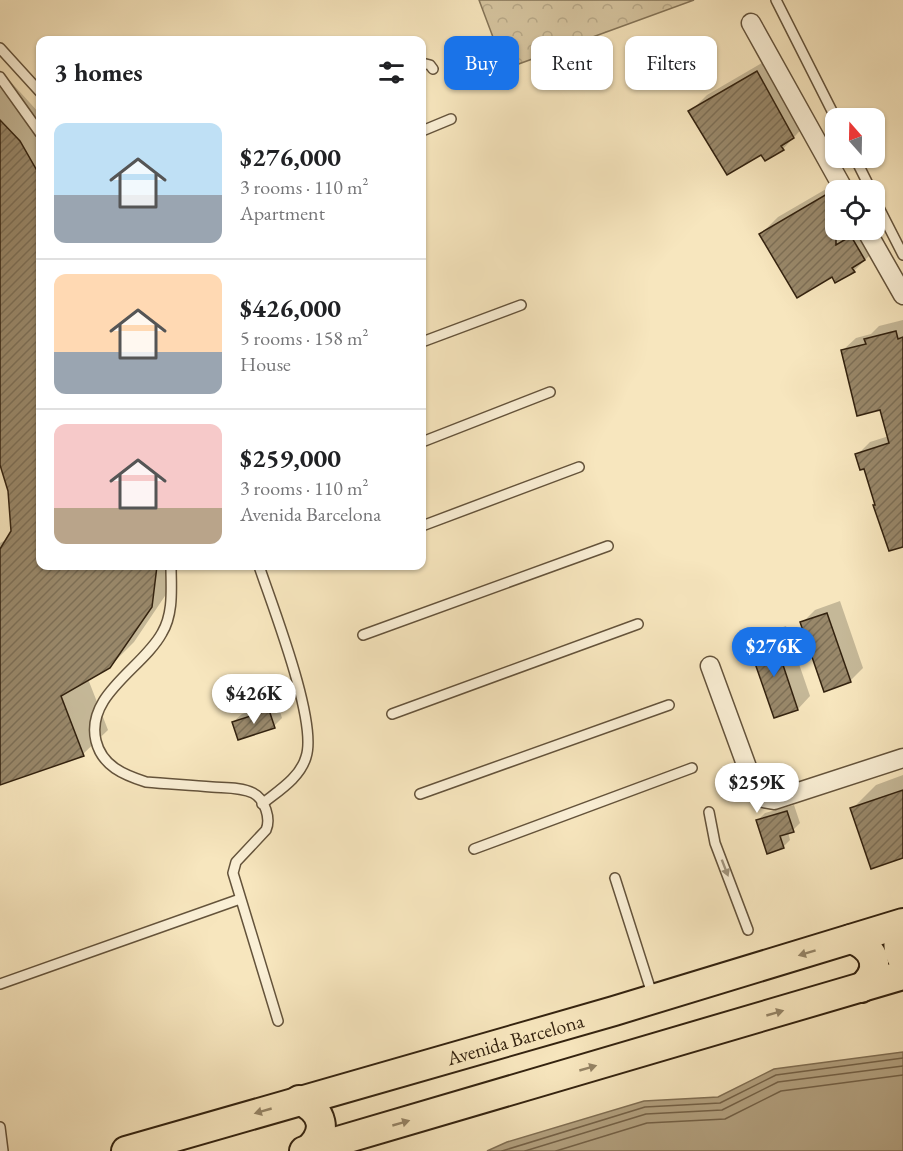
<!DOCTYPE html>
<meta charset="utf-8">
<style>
:root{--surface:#fff;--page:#f6f6f6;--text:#202124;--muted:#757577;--line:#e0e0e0;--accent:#1a73e8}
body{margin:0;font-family:"EB Garamond",serif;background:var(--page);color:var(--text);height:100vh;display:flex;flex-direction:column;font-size:22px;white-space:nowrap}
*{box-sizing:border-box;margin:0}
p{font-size:20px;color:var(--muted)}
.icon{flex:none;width:33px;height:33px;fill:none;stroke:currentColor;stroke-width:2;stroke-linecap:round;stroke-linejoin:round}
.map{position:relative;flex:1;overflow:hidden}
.details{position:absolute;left:36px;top:36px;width:390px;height:534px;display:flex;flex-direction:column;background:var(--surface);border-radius:12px;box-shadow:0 2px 4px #0004}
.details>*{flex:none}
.hud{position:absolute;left:444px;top:36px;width:369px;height:54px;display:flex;gap:12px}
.needle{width:39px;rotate:340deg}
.fabs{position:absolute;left:825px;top:108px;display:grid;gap:12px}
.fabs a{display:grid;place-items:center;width:60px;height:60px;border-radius:12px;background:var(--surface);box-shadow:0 2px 4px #0004;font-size:30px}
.price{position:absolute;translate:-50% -51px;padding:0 14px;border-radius:21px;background:#fff;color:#222;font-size:20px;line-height:39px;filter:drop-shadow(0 2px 3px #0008)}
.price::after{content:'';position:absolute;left:50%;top:36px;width:18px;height:14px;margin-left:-9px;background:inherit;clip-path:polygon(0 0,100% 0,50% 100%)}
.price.selected{background:var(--accent);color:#fff}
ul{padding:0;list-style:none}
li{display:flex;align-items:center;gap:18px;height:150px;padding:0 18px}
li+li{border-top:2px solid var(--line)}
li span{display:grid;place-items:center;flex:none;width:168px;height:120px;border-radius:12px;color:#555}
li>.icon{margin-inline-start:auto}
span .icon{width:72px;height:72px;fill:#fffc;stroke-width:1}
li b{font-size:26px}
h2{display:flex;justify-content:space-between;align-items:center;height:72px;padding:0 18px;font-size:26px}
.chip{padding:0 21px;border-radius:12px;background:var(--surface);box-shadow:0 2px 4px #0004;font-size:21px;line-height:54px}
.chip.selected{background:var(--accent);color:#fff}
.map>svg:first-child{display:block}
</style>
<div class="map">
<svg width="903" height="1151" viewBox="0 0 903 1151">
<defs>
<pattern id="forest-crowns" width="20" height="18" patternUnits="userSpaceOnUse" patternTransform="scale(1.5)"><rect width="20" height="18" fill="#d6c5a0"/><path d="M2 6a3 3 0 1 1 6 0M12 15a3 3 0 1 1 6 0" fill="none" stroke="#b8a989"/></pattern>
<pattern id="building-hatch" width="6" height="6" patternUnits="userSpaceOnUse" patternTransform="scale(1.5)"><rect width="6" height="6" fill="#99886a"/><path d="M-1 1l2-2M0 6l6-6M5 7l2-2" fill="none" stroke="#7d6f56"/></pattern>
</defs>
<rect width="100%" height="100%" fill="#f7e6be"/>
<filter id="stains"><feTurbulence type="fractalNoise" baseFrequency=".00333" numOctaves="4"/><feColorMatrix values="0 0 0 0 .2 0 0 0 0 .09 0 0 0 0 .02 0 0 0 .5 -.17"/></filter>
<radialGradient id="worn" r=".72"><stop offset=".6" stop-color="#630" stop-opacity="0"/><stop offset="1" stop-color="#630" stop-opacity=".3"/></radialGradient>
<polygon fill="url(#forest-crowns)" stroke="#847458" stroke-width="1.5" points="479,0 694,0 505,69"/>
<polygon fill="#b4a382" stroke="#806f54" stroke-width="1.5" points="903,1052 903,1151 487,1151 507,1142 644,1101 718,1097 774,1069"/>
<g fill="#0003">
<polygon points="774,56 810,120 783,149 762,153 690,112 707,95"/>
<polygon points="0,70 40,114 40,566 178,566 175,581 134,642 109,667 88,679 108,730 83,754 0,784 0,543 8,539 13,531 10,491 0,459"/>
<polygon points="845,178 836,190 836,230 874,230 871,254 854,271 832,275 761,234 778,217"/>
<polygon points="903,320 903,545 877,504 865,467 857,455 870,442 889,436 881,408 843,350 856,338 871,334 879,326"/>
<polygon points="840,601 863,668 850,681 802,623 815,610"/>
<polygon points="786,626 810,696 798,709 775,716 751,647 763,634"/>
<polygon points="277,702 282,718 274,726 233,722 242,714"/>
<polygon points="903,775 903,856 852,809 876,785"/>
<polygon points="794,805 800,823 793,830 788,832 790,840 783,847 758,820 765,813"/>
</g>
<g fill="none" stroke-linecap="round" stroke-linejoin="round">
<g stroke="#746248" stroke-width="1.5">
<polyline points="502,1151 645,1107 720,1103 776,1075 903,1058"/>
<polyline points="525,1151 646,1114 722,1110 778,1082 903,1066"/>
<polyline points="556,1151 647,1123 725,1119 781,1091 903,1075"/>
</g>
</g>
<g fill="url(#building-hatch)" stroke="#33220f" stroke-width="1.5">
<polygon points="757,71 794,138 781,146 784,150 765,161 761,155 727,175 688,111"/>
<polygon points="0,120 20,141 40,176 40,566 157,566 152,607 110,668 61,696 84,756 0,785 0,549 11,531 8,491 0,465"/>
<polygon points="827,194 836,208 836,245 851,236 865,260 852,268 855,272 835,283 832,277 797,298 759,234"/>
<polygon points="896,331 898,339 903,337 903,547 889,551 873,505 875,505 864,469 860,470 855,454 889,443 880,410 857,416 841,350 866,344 864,339"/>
<polygon points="827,613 851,682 824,692 800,622"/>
<polygon points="774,638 798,710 774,718 749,646"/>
<polygon points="269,710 275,728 238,740 232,722"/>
<polygon points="903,790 903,858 871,869 850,808"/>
<polygon points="787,811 794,832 780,836 784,848 767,854 756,820"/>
</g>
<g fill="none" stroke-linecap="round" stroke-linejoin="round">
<defs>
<g id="lane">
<polyline points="776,0 836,119"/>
<polyline points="0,48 40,92"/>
<polyline points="422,63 430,65 433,69"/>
<polyline points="0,77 40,133"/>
<polyline points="422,131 451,119"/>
<polyline points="855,158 871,190"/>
<polyline points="874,198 903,255"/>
<polyline points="422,342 521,305"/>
<polyline points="422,442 550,392"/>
<polyline points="422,526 579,467"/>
<path d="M171,566C171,587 174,613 162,633C143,668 85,695 96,741C102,766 124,775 146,782C168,784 190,785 212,787C225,788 241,787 253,793C265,799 271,819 266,830L236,862L233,873L278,1021"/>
<path d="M259,566C272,605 318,722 306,757C300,778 278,791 262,804"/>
<polyline points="363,635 608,546"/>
<polyline points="392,714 638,624"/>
<polyline points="420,794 669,705"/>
<polyline points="709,812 715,843 748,930"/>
<polyline points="474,849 692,768"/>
<polyline points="615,878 653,997"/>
<polyline points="0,984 240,899"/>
<polyline points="0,1127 3,1151"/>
</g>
<g id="street">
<polyline points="751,23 844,190"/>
<polyline points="866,230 903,295"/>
<polyline points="710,666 755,789 763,798 774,800 903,758"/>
</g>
<g id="primary">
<path d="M903,928C898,938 896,949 903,960"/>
<path d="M851,939C876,948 883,970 861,988"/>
<path d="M299,1100C323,1111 329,1131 308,1150"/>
<path id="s1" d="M126,1151L614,1011L903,923"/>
<polyline points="304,1151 903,975"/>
</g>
</defs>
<use href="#lane" stroke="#64533b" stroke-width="12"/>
<use href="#street" stroke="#64533b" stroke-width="21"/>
<use href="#primary" stroke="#33220f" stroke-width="32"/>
<use href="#lane" stroke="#faefd5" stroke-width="9"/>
<use href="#street" stroke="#faefd5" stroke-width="18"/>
<use href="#primary" stroke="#f7e6be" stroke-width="28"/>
</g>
<defs><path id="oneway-solid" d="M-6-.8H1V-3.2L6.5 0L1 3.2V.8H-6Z" transform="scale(1.5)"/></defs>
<use fill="#a0937c" href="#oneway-solid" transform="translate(725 868) rotate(69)"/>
<g fill="#958466">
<use href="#oneway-solid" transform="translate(807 953) rotate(163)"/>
<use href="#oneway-solid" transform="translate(775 1013) rotate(-16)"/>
<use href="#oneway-solid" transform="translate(588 1068) rotate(-16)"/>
<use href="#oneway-solid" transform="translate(263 1111) rotate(164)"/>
<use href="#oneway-solid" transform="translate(401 1123) rotate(-16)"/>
</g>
<g text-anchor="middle" stroke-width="6" stroke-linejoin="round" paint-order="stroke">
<g font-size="20" fill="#33220f" stroke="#faefd5">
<text dy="7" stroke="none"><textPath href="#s1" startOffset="405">Avenida Barcelona</textPath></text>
</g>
</g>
<rect width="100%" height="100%" filter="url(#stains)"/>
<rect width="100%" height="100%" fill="url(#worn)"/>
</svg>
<div class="fabs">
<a><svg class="needle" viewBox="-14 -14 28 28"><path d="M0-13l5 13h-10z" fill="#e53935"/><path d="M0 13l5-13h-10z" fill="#757577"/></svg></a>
<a><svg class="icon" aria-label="locate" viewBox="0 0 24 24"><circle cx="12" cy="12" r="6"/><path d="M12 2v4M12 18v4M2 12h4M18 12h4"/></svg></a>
</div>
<b class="price selected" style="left:774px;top:678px">$276K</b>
<b class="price" style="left:254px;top:725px">$426K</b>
<b class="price" style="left:757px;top:814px">$259K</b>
<div class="hud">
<a class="chip selected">Buy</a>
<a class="chip">Rent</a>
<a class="chip">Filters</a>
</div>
<section class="details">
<h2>3 homes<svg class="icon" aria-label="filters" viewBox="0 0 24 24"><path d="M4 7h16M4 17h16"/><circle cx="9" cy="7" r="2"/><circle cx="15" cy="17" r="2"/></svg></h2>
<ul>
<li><span style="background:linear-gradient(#bfe0f5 60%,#9aa5b1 0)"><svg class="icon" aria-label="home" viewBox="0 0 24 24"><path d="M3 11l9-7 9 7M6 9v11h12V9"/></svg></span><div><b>$276,000</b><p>3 rooms · 110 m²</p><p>Apartment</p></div></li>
<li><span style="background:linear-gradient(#ffd9b3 65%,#9aa5b1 0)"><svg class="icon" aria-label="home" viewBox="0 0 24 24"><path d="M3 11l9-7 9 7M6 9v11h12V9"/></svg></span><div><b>$426,000</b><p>5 rooms · 158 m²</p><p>House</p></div></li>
<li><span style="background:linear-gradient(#f6c9c9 70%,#b9a48a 0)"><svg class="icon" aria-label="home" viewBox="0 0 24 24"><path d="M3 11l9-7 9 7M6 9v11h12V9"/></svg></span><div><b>$259,000</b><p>3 rooms · 110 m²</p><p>Avenida Barcelona</p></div></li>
</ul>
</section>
</div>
